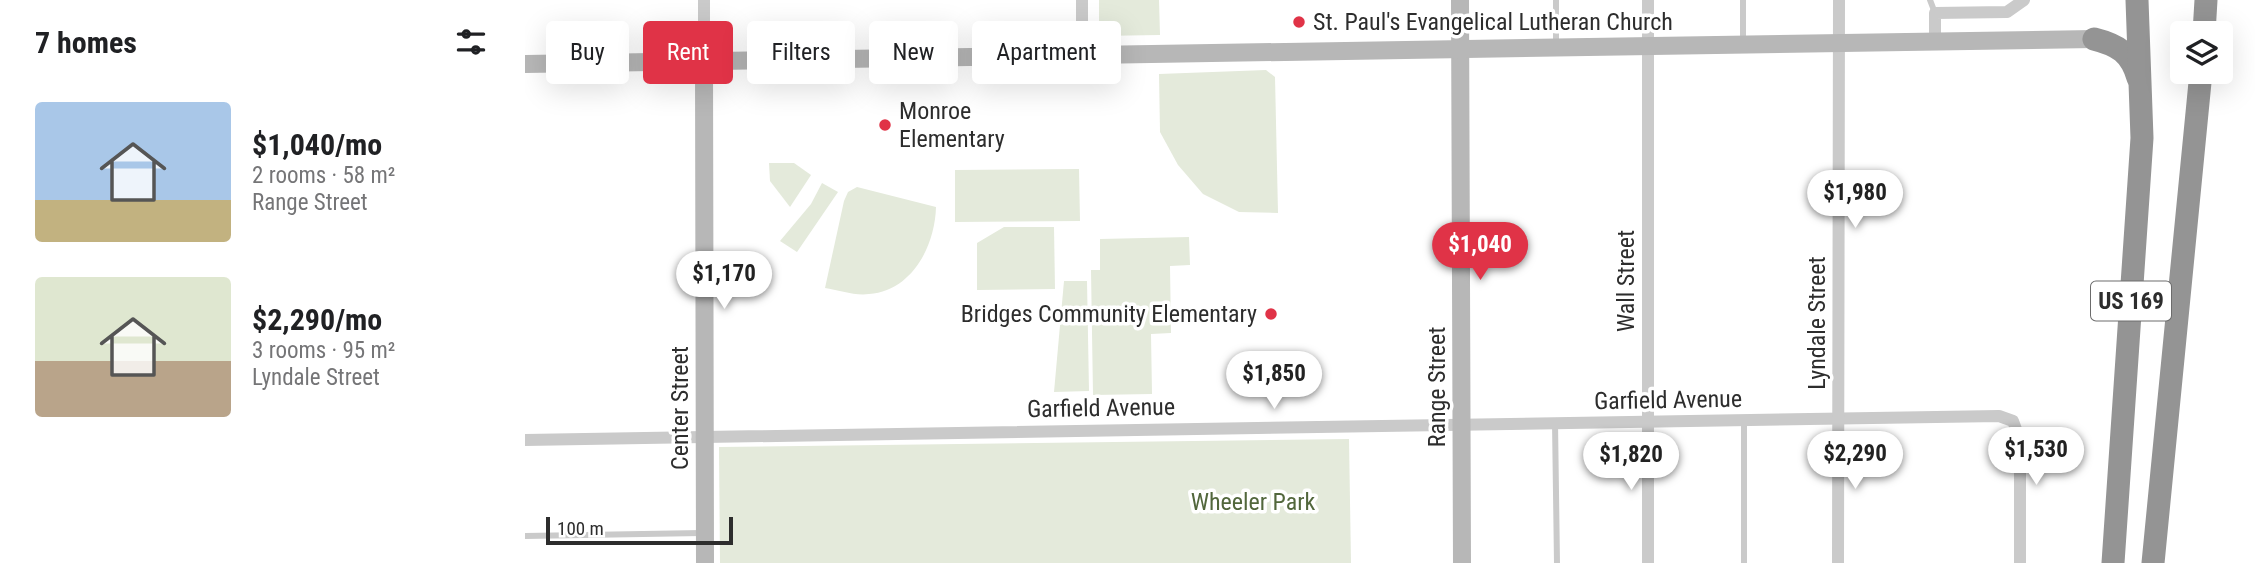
<!DOCTYPE html>
<meta charset="utf-8">
<style>
:root{--surface:#fff;--page:#f2f2f2;--text:#202124;--muted:#757577;--accent:#e03347}
body{margin:0;font-family:"Roboto Condensed",sans-serif;background:var(--page);color:var(--text);height:100vh;display:flex;flex-direction:column;font-size:26px;white-space:nowrap}
*{box-sizing:border-box;margin:0}
p{font-size:23px;color:var(--muted)}
.icon{flex:none;width:38px;height:38px;fill:none;stroke:currentColor;stroke-width:2;stroke-linecap:round;stroke-linejoin:round}
.map{position:relative;flex:1;overflow:hidden}
.side{display:flex;flex-direction:column;background:var(--surface);width:525px}
.side>*{flex:none}
.banner{position:absolute;left:21px;top:21px;width:665px;height:63px;display:flex;gap:14px}
.fabs{position:absolute;left:1645px;top:21px;display:grid;gap:14px}
.fabs a{display:grid;place-items:center;width:63px;height:63px;border-radius:7px;background:var(--surface);box-shadow:0 7px 28px #0002;font-size:35px}
.scale{position:absolute;left:21px;bottom:18px;width:187px;box-sizing:border-box;padding-left:7px;border:4px solid #2d2d2d;border-top:0;font-size:19px;line-height:24px;white-space:nowrap;color:#2d2d2d;-webkit-text-stroke:5px #fff;paint-order:stroke}
.price{position:absolute;translate:-50% -60px;padding:0 16px;border-radius:24px;background:#fff;color:#222;font-size:23px;line-height:46px;filter:drop-shadow(0 2px 4px #0008)}
.price::after{content:'';position:absolute;left:50%;top:42px;width:21px;height:16px;margin-left:-10px;background:inherit;clip-path:polygon(0 0,100% 0,50% 100%)}
.price.on{background:var(--accent);color:#fff}
ul{padding:0;list-style:none}
li{display:flex;align-items:center;gap:21px;height:175px;padding:0 35px}
li span{display:grid;place-items:center;flex:none;width:196px;height:140px;border-radius:7px;color:#555}
li>.icon{margin-inline-start:auto}
span .icon{width:84px;height:84px;fill:#fffc;stroke-width:1}
li b{font-size:30px}
h2{display:flex;justify-content:space-between;align-items:center;height:84px;padding:0 35px;font-size:30px}
.tag{padding:0 24px;border-radius:7px;background:var(--surface);box-shadow:0 7px 28px #0002;font-size:24px;line-height:63px}
.tag.on{background:var(--accent);color:#fff}
main{display:flex;flex:1;min-height:0}
.map>svg:first-child{display:block}
</style>
<main>
<section class="side">
<h2>7 homes<svg class="icon" aria-label="filters" viewBox="0 0 24 24"><path d="M4 7h16M4 17h16"/><circle cx="9" cy="7" r="2"/><circle cx="15" cy="17" r="2"/></svg></h2>
<ul>
<li><span style="background:linear-gradient(#a9c7e8 70%,#c2b280 0)"><svg class="icon" aria-label="home" viewBox="0 0 24 24"><path d="M3 11l9-7 9 7M6 9v11h12V9"/></svg></span><div><b>$1,040/mo</b><p>2 rooms · 58 m²</p><p>Range Street</p></div></li>
<li><span style="background:linear-gradient(#dfe7d0 60%,#b9a48a 0)"><svg class="icon" aria-label="home" viewBox="0 0 24 24"><path d="M3 11l9-7 9 7M6 9v11h12V9"/></svg></span><div><b>$2,290/mo</b><p>3 rooms · 95 m²</p><p>Lyndale Street</p></div></li>
</ul>
</section>
<div class="map">
<svg width="1730" height="563" viewBox="0 0 1730 563">
<rect width="100%" height="100%" fill="#fff"/>
<g fill="#e4eadb">
<polygon points="574,0 634,0 635,35 574,36"/>
<polygon points="741,70 750,77 753,213 714,212 678,194 653,165 635,132 634,74"/>
<polygon points="244,163 269,163 286,175 265,207 245,181"/>
<polygon points="554,169 555,221 430,222 430,170"/>
<polygon points="297,183 313,192 272,252 255,241 286,204"/>
<path d="M332,187L411,207C410,246 387,291 344,294C330,296 313,290 300,288L319,201L323,192Z"/>
<polygon points="479,227 529,227 530,289 452,290 452,243"/>
<polygon points="664,237 665,265 645,266 646,333 626,334 627,394 568,395 566,270 575,270 575,239"/>
<polygon points="539,281 562,281 564,391 529,392"/>
<polygon points="824,439 826,563 195,563 194,447"/>
</g>
<g fill="none" stroke-linecap="round" stroke-linejoin="round">
<g stroke="#cacaca" stroke-width="6">
<polyline points="1031,0 1031,45"/>
<polyline points="1405,0 1410,13"/>
<polyline points="1218,44 1218,0"/>
<polyline points="1030,422 1032,563"/>
<polyline points="0,536 177,533"/>
<polyline points="1219,563 1219,419"/>
</g>
<g stroke="#cacaca" stroke-width="12">
<polyline points="179,0 179,60"/>
<polyline points="557,0 557,55"/>
<polyline points="1410,41 1410,13 1482,12 1499,0"/>
<polyline points="0,440 1474,416 1488,421 1495,440 1495,563"/>
<polyline points="1123,563 1123,0"/>
<polyline points="1313,563 1314,0"/>
</g>
<g stroke="#b7b7b7" stroke-width="18">
<polyline points="935,0 937,563"/>
<polyline points="179,60 180,563"/>
<polyline points="0,64 1569,39"/>
</g>
<g stroke="#949494" stroke-width="23">
<polyline points="1679,33 1681,0"/>
<path d="M1569,39C1593,45 1606,53 1613,78"/>
<polyline points="1588,563 1617,138 1612,0"/>
<polyline points="1628,563 1676,72"/>
</g>
</g>
<g fill="#e03347" stroke="#fff" stroke-width="2.5">
<circle cx="774" cy="22" r="7"/>
<circle cx="360" cy="125" r="7"/>
<circle cx="746" cy="314" r="7"/>
</g>
<g text-anchor="middle" stroke-width="7" stroke-linejoin="round" paint-order="stroke">
<rect fill="#fff" stroke="#6c6c6c" stroke-width="2" x="1566" y="281.5" width="80" height="39" rx="5"/>
<g font-size="23" font-weight="bold" fill="#2d2d2d">
<text x="1606" y="309">US 169</text>
</g>
<g font-size="24" fill="#2d2d2d" stroke="#fff" text-anchor="start">
<text x="788" y="30">St. Paul's Evangelical Lutheran Church</text>
<text x="374" y="119">Monroe<tspan x="374" dy="28">Elementary</tspan></text>
<text x="732" y="322" text-anchor="end">Bridges Community Elementary</text>
</g>
<g font-size="24" fill="#2d2d2d" stroke="#fff">
<text transform="translate(1101 281) rotate(-90)" y="8">Wall Street</text>
<text transform="translate(1292 323) rotate(-90)" y="8">Lyndale Street</text>
<text transform="translate(912 387) rotate(-90)" y="8">Range Street</text>
<text transform="translate(1143 400) rotate(-1)" y="8">Garfield Avenue</text>
<text transform="translate(155 408) rotate(-90)" y="8">Center Street</text>
<text transform="translate(576 408) rotate(-1)" y="8">Garfield Avenue</text>
</g>
<g font-size="24" fill="#52673c" stroke="#fff">
<text x="728" y="510">Wheeler Park</text>
</g>
</g>
</svg>
<div class="fabs">
<a><svg class="icon" aria-label="layers" viewBox="0 0 24 24"><path d="M12 4l9 5-9 5-9-5zM3 14l9 5 9-5"/></svg></a>
</div>
<div class="scale">100 m</div>
<b class="price" style="left:1330px;top:230px">$1,980</b>
<b class="price on" style="left:955px;top:282px">$1,040</b>
<b class="price" style="left:199px;top:311px">$1,170</b>
<b class="price" style="left:749px;top:411px">$1,850</b>
<b class="price" style="left:1511px;top:487px">$1,530</b>
<b class="price" style="left:1330px;top:491px">$2,290</b>
<b class="price" style="left:1106px;top:492px">$1,820</b>
<div class="banner">
<a class="tag">Buy</a>
<a class="tag on">Rent</a>
<a class="tag">Filters</a>
<a class="tag">New</a>
<a class="tag">Apartment</a>
</div>
</div>
</main>
